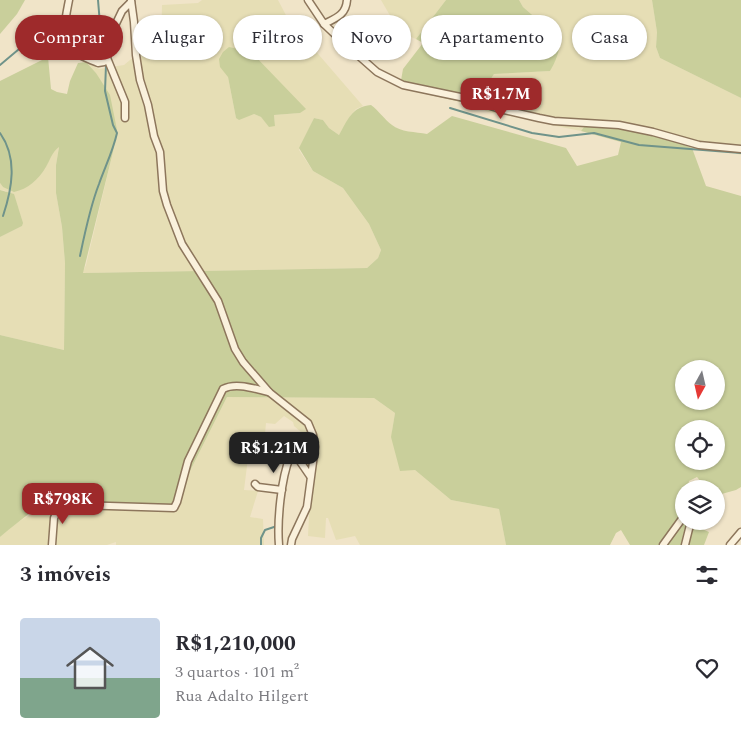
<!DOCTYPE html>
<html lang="pt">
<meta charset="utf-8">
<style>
:root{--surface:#fff;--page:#f2f2f3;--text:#2b2b33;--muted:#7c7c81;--line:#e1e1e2;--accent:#9e2a2b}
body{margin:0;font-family:Spectral,serif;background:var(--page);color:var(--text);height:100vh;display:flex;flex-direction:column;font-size:19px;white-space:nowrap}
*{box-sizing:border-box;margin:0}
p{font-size:16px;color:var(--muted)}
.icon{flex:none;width:28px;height:28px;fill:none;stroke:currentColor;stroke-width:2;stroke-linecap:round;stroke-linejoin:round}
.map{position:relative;height:545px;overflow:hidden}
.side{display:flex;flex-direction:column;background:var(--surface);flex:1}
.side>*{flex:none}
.banner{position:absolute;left:15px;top:15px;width:711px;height:45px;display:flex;gap:10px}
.needle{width:32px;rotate:188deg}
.tools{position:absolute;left:675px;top:360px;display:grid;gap:10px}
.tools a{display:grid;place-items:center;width:50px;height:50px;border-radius:50%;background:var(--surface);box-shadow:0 1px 4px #0004;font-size:25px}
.price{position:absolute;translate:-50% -42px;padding:0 11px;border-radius:10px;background:var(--accent);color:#fff;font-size:16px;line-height:32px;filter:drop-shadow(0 1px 2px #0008)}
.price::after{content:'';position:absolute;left:50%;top:30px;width:15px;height:11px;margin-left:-8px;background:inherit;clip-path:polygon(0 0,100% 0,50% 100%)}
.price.current{background:#222;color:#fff}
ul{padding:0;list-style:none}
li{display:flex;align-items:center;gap:15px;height:125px;padding:0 20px}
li+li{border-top:1px solid var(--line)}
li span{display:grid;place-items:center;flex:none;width:140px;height:100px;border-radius:5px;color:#555}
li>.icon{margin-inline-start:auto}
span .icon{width:60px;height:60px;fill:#fffc;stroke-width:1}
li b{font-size:21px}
h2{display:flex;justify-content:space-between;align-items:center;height:60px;padding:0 20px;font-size:21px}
.pill{padding:0 18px;border-radius:22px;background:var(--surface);box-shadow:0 1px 4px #0004;font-size:18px;line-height:45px}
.pill.current{background:var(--accent);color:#fff}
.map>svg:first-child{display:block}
</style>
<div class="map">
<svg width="741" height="545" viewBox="0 0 741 545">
<rect width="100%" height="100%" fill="#f0e4c8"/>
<g fill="#e6deb5" fill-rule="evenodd">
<path d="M202,0H278L288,19L363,106L356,109L351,115L339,135L329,128L323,120L314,118L299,150L313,171L343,188L369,224L381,250L378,258L367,268L82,273L86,265L113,152L117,130L96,73L86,62L99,69L124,65L136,55V47L161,51L162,5L198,3ZM228,77L300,113L274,115L275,126H269L261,117L254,114L236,118Z"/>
<polygon points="381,0 446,0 416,39 411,37 406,43"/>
<polygon points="519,0 652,0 657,32 656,47 660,58 741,98 741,155 721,149 692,148 657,135 587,123 581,131 551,125 525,117 488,112 474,105 494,74 550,71 561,40 523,7"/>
<polygon points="59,146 56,165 56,193 62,227 65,263 64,350 0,335 0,237 22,226 6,191 0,190 0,183 3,187 45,169 53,151"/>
<polygon points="227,397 374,398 395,413 392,431 407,470 415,470 451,500 499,509 506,545 360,545 355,536 336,540 328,518 326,518 325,538 308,536 311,479 307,465 306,441 301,432 294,426 293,422 284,416 275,424 266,423 265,434 256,434 253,454 248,458 244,490 258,491 250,517 263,519 264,545 116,545 116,542 107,545 0,545 0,537 13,525 33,513 58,492 72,502 177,509 180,504 189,473"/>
</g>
<g fill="#c9cf9b" fill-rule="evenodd">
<polygon points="0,0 25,0 17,14 0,34"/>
<path d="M446,0H519L523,7L561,40C559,52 556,61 550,71L494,74L474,105L404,89L400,86L403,69L423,43L416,39Z"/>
<polygon points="652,0 741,0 741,98 660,58 656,47 657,32"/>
<polygon points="229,47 238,49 254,55 306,109 300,113 274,115 275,126 269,127 261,117 254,114 239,120 236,118 228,77 220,67 219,59 223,52"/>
<path d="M48,57L51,89L57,92L67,94L70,81L78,63L86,62L96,73L110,95L117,130L113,152L83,273L367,268L378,258L381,250L369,224L343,188L313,171L299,148L314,118L323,120L329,128L339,135C348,120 351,107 371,105C379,111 384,119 392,125C400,132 416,132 427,134L452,116L566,148L577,166L618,155L621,142L581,131L587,123L596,120L621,124L658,135L692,148L706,186L741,196V487L736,490L718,495L716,494V489L706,488L697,477L689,481L687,489H684V521L709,532L704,545H630L621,530L616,533L610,545H506L499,509L451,500L415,470L400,471L391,437L395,413L374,398L227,397L189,473L180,504L177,509L75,508L71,502H58L57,492C38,508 18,521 0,537V335L64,350L65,263L62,227L56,193V165L59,147C52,152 50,160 46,167C38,180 28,189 14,192L3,187L0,183V81ZM684,369H716V401H684ZM684,429H716V461H684Z"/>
<polygon points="0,190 14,194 23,223 22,226 0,237"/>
</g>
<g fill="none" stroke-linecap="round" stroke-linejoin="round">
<g stroke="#6f938a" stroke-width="2">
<polyline points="98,0 101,36 100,47 103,57"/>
<polyline points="69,16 79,24 87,28 100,21"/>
<polyline points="0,65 50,23 64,15"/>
<polyline points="450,108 532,133 559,137 594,133 639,145 741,153"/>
<path d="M0,133C18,158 12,189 3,216"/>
<path d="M80,256C85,232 90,207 99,184C105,167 113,151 117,133L113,125L105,91L106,65"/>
<polyline points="261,545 261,538 265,530 277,526"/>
</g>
<defs>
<g id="minor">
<path d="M69,0C67,11 60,39 69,48C76,55 89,59 98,63L104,62L107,58"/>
<polyline points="131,0 134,22 136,55 140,80 148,105 154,136 160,152 163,191 167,205 182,244 218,301 235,349 243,362 269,392 308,423 313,435 315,447 307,507 292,539 291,545"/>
<polyline points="308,0 324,24 343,42 377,72 403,85 465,98 500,109 539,118 554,121 619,125 653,132 699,145 741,149"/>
<path d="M324,24C336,18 346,15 347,0"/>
<polyline points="125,118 125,102 107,58 111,34 122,11 131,2"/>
<polyline points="255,484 258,487 282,490"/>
<path d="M52,545L54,518L58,509L77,505L174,508L177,502L188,461L223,389C236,382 255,389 269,392"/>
<path d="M279,545C277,522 281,478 290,457L292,456L299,460L310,476"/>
<polyline points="663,545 684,516"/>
<polyline points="685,545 691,521"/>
<polyline points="730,545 741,532"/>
</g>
</defs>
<use href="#minor" stroke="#8d765c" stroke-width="9"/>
<use href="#minor" stroke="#faf1dc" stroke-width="6"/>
</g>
</svg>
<div class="tools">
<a><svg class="needle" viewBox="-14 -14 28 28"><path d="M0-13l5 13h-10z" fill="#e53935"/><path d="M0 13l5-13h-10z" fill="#7c7c81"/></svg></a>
<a><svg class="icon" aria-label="locate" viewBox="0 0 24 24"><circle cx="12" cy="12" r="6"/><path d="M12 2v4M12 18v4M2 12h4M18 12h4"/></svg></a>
<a><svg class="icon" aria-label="layers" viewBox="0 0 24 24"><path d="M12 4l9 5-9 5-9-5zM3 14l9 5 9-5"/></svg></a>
</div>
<b class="price" style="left:501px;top:120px">R$1.7M</b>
<b class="price current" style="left:274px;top:474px">R$1.21M</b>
<b class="price" style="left:63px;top:525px">R$798K</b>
<div class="banner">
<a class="pill current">Comprar</a>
<a class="pill">Alugar</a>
<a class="pill">Filtros</a>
<a class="pill">Novo</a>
<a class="pill">Apartamento</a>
<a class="pill">Casa</a>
</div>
</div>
<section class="side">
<h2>3 imóveis<svg class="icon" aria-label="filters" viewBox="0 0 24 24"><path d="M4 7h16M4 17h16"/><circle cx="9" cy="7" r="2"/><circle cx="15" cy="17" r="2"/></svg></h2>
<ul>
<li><span style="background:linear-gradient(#c9d6e8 60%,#7fa58c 0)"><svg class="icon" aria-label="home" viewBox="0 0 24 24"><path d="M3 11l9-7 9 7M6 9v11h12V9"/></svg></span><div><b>R$1,210,000</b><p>3 quartos · 101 m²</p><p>Rua Adalto Hilgert</p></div><svg class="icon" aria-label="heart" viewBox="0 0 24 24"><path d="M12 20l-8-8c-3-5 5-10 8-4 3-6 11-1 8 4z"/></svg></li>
</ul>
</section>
